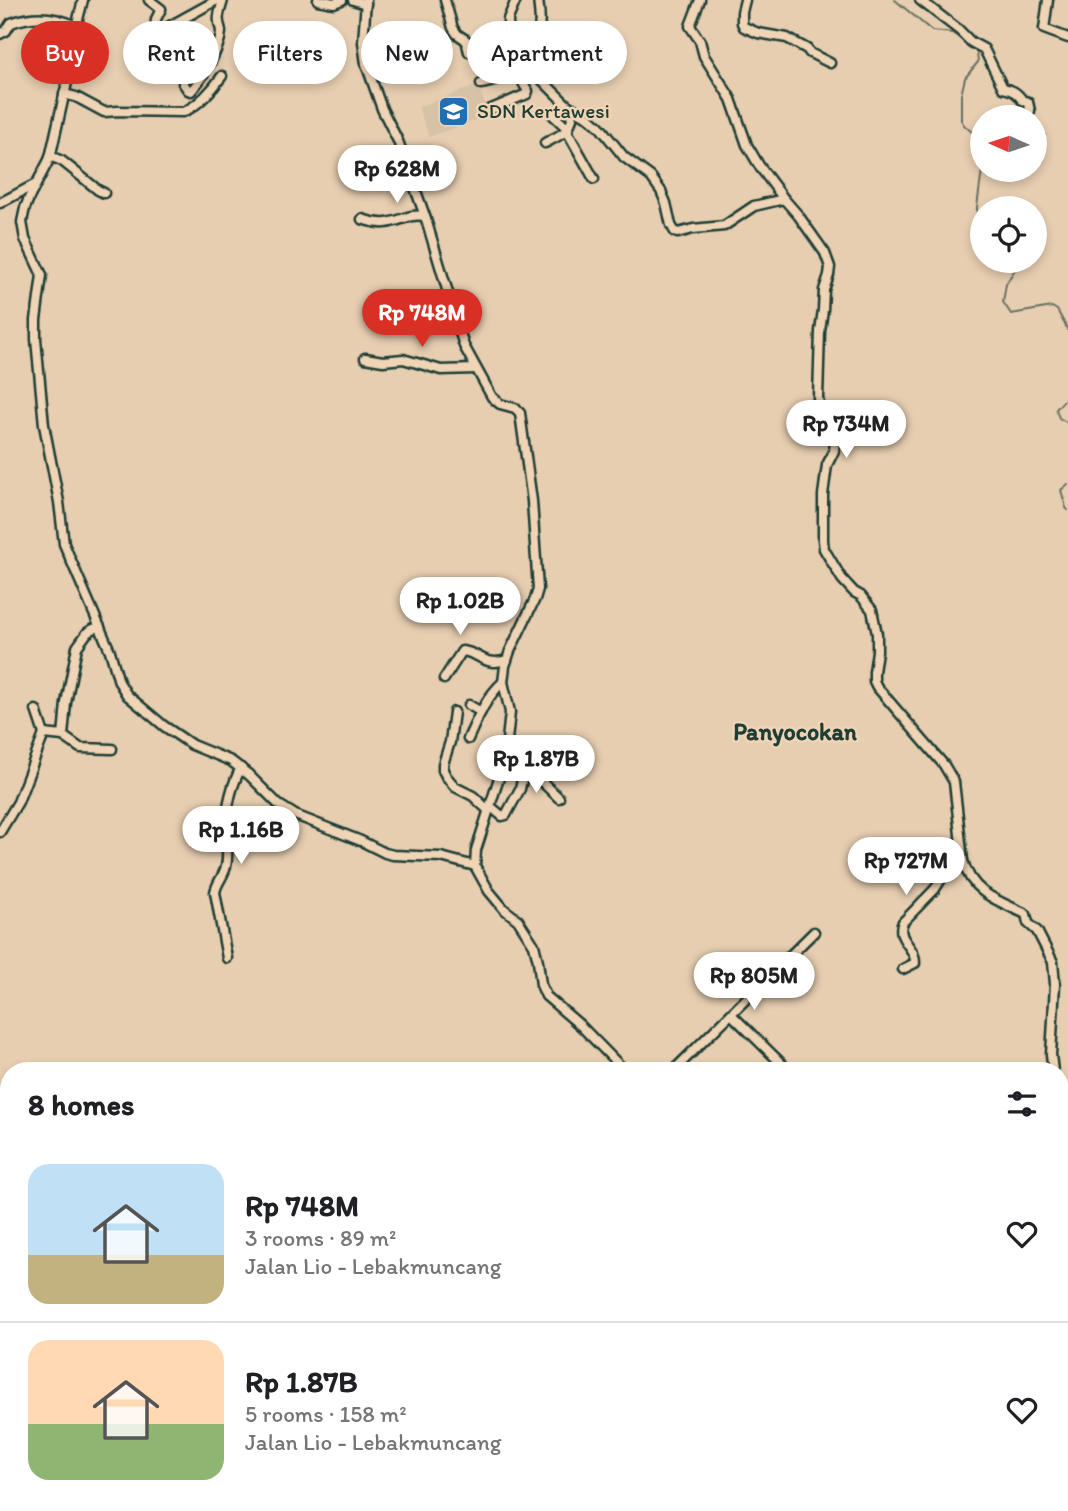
<!DOCTYPE html>
<meta charset="utf-8">
<style>
:root{--surface:#fff;--page:#f2f2f2;--text:#202124;--muted:#757577;--line:#e0e0e0;--accent:#d93025}
body{margin:0;font-family:Itim,sans-serif;background:var(--page);color:var(--text);height:100vh;display:flex;flex-direction:column;font-size:26px;white-space:nowrap}
*{box-sizing:border-box;margin:0}
p{font-size:23px;color:var(--muted)}
.icon{flex:none;width:38px;height:38px;fill:none;stroke:currentColor;stroke-width:2;stroke-linecap:round;stroke-linejoin:round}
.map{position:relative;flex:1;overflow:hidden}
.drawer{position:absolute;left:0px;top:1062px;width:1069px;height:450px;display:flex;flex-direction:column;background:var(--surface);border-radius:28px 28px 0 0;box-shadow:0 4px 10px #0003}
.drawer>*{flex:none}
.banner{position:absolute;left:21px;top:21px;width:700px;height:63px;display:flex;gap:14px}
.needle{width:46px;rotate:273deg}
.buttons{position:absolute;left:970px;top:105px;display:grid;gap:14px}
.buttons a{display:grid;place-items:center;width:77px;height:77px;border-radius:50%;background:var(--surface);box-shadow:0 4px 10px #0003;font-size:35px}
.price{position:absolute;translate:-50% -60px;padding:0 16px;border-radius:24px;background:#fff;color:#222;font-size:23px;line-height:46px;filter:drop-shadow(0 2px 4px #0008)}
.price::after{content:'';position:absolute;left:50%;top:42px;width:21px;height:16px;margin-left:-10px;background:inherit;clip-path:polygon(0 0,100% 0,50% 100%)}
.price.selected{background:var(--accent);color:#fff}
ul{padding:0;list-style:none}
li{display:flex;align-items:center;gap:21px;height:175px;padding:0 28px}
li+li{border-top:2px solid var(--line)}
li span{display:grid;place-items:center;flex:none;width:196px;height:140px;border-radius:21px;color:#555}
li>.icon{margin-inline-start:auto}
span .icon{width:84px;height:84px;fill:#fffc;stroke-width:1}
li b{font-size:30px}
h2{display:flex;justify-content:space-between;align-items:center;height:84px;padding:0 28px;font-size:30px}
.chip{padding:0 24px;border-radius:32px;background:var(--surface);box-shadow:0 4px 10px #0003;font-size:24px;line-height:63px}
.chip.selected{background:var(--accent);color:#fff}
.map>svg:first-child{display:block}
</style>
<div class="map">
<svg width="1068" height="1511" viewBox="0 0 1068 1511">
<rect width="100%" height="100%" fill="#e7ceb1"/>
<filter id="ink" filterUnits="userSpaceOnUse"><feTurbulence type="fractalNoise" baseFrequency=".0143" numOctaves="2"/><feDisplacementMap in="SourceGraphic" scale="14" xChannelSelector="R" yChannelSelector="G"/><feConvolveMatrix kernelMatrix="1 2 1 2 8 2 1 2 1" color-interpolation-filters="sRGB"/></filter>
<g filter="url(#ink)">
<polygon fill="#d6c2a6" points="478,85 489,115 429,137 418,107"/>
<g fill="none" stroke-linecap="round" stroke-linejoin="round">
<g stroke="#687161" stroke-width="2">
<polyline points="895,0 932,31 952,33 964,41"/>
<polyline points="971,46 977,53 978,62 965,78 961,95 961,120 964,125 982,141"/>
<polyline points="982,224 977,217 977,207 982,170"/>
<polyline points="1020,261 1006,284 1003,302 1011,314 1052,307 1057,310 1068,330"/>
<polyline points="1068,396 1056,409 1059,418 1068,423"/>
<polyline points="1068,484 1061,490 1066,508 1068,510"/>
</g>
<defs>
<g id="minor">
<polyline points="83,0 73,39 68,78 50,158 29,198 25,208 22,222 25,239 42,275 36,320 36,339 44,425 59,502 64,544 110,651 119,682 127,695 164,726 192,745 231,761 249,775 279,805 295,815 361,841 385,853 393,855 441,857 475,866"/>
<polyline points="149,0 161,9 156,19 155,31 157,33 217,0"/>
<polyline points="318,0 334,3 342,0"/>
<polyline points="353,0 366,4"/>
<polyline points="366,0 363,42 366,64 382,109 398,141 425,216 464,346 492,397 500,404 515,408 520,413 532,501 538,589 535,599 510,651 505,666 503,682 510,712 505,759 476,850 475,866 489,891 504,909 518,920 534,945 538,961 541,985 546,996 581,1026 625,1071"/>
<polyline points="445,0 453,28 457,34 466,40 469,52 475,54 508,47"/>
<path d="M538,0C539,9 541,19 539,28C536,46 516,48 530,68L567,105L590,118L600,127L624,157L651,177L661,191L666,203L671,225L675,232L678,233L693,229L724,226L754,206L784,199L798,215L825,253L830,267L829,275L824,290L823,310L820,331L818,398L821,414L834,434L835,440L834,451L827,465L823,495V540L824,549L842,579L854,592L861,596L872,610L877,634V651L874,672V681L877,687L944,765L954,782L963,861C972,894 999,901 1026,914L1028,923L1037,931L1053,962L1055,984L1051,1055L1053,1071"/>
<polyline points="700,0 690,26 700,41 704,56 731,99 747,145 760,167 784,199"/>
<polyline points="745,0 742,12 742,23 744,27 758,33 787,38 807,49 810,53 830,63"/>
<path d="M920,0L959,30L971,42L984,49L1003,88C1012,90 1017,92 1022,100L1028,102L1030,111L1026,117"/>
<polyline points="1048,0 1044,29 1068,38"/>
<path d="M0,34L6,31L11,23C32,15 55,16 76,26"/>
<polyline points="507,64 509,59 508,19 516,0"/>
<path d="M183,83L188,90L191,91C202,79 220,49 221,32C221,28 219,25 219,22C217,16 222,6 223,0"/>
<path d="M481,84C503,79 497,83 507,64L525,59"/>
<path d="M64,94L76,97L104,112L118,111L183,112C198,106 213,89 222,76"/>
<path d="M489,110L527,94L528,91C521,80 517,76 530,68"/>
<polyline points="553,115 568,129"/>
<polyline points="1034,126 1036,131 1039,135 1034,144"/>
<polyline points="567,131 594,179"/>
<path d="M545,143C558,136 569,133 572,118L567,105"/>
<polyline points="1034,152 1038,158"/>
<polyline points="50,156 62,161 98,190 104,193"/>
<polyline points="0,203 34,185"/>
<path d="M362,219C371,222 382,225 391,222C406,219 408,214 425,216"/>
<polyline points="365,358 383,361 403,359 441,370 476,369"/>
<path d="M444,679L462,651C481,653 484,667 507,660"/>
<polyline points="469,705 481,712"/>
<polyline points="36,710 44,734"/>
<polyline points="454,712 450,742 443,764 443,770 446,776 455,787 473,796 488,810"/>
<polyline points="63,736 80,748 112,749"/>
<path d="M468,739C477,719 486,697 503,682"/>
<polyline points="524,771 534,774 559,798"/>
<polyline points="490,806 502,816 506,815 520,789 524,771 505,759"/>
<polyline points="0,832 18,802 44,734 63,736 66,703 77,647 87,633 93,629 100,627"/>
<path d="M227,958L215,892C217,882 224,876 226,866C229,854 226,840 226,827C227,806 231,786 241,768"/>
<path d="M903,969L915,963C916,946 895,940 903,922L935,889L943,876L963,861"/>
<polyline points="732,1015 789,1071"/>
<polyline points="673,1071 814,932"/>
<polyline points="1060,1095 1068,1122"/>
<polyline points="1060,1167 1068,1152"/>
<polyline points="1060,1188 1068,1202"/>
<polyline points="1060,1279 1068,1275"/>
<polyline points="850,1511 851,1503"/>
</g>
</defs>
<use href="#minor" stroke="#1f3d34" stroke-width="13"/>
<use href="#minor" stroke="#efd4b6" stroke-width="8"/>
</g>
</g>
<defs>
<symbol id="school-square" viewBox="-11 -11 22 22"><rect x="-9" y="-9" width="18" height="18" rx="4" fill="#1f6fb2" stroke="#efd4b6"/><path d="M0-5L7-2L0 1L-7-2ZM-4 1L0 2.5L4 1V4Q0 6-4 4Z" fill="#fff"/></symbol>
</defs>
<g fill-rule="evenodd">
<use href="#school-square" x="436" y="94" width="35" height="35"/>
</g>
<g text-anchor="middle" stroke-width="5" stroke-linejoin="round" paint-order="stroke">
<g font-size="21" fill="#1f3d34" stroke="#efd4b6" text-anchor="start">
<text x="477" y="118">SDN Kertawesi</text>
</g>
<g font-size="24" font-weight="bold" fill="#1f3d34" stroke="#efd4b6">
<text x="795" y="740">Panyocokan</text>
</g>
</g>
</svg>
<div class="buttons">
<a><svg class="needle" viewBox="-14 -14 28 28"><path d="M0-13l5 13h-10z" fill="#e53935"/><path d="M0 13l5-13h-10z" fill="#757577"/></svg></a>
<a><svg class="icon" aria-label="locate" viewBox="0 0 24 24"><circle cx="12" cy="12" r="6"/><path d="M12 2v4M12 18v4M2 12h4M18 12h4"/></svg></a>
</div>
<b class="price" style="left:397px;top:205px">Rp 628M</b>
<b class="price selected" style="left:422px;top:349px">Rp 748M</b>
<b class="price" style="left:846px;top:460px">Rp 734M</b>
<b class="price" style="left:460px;top:637px">Rp 1.02B</b>
<b class="price" style="left:536px;top:795px">Rp 1.87B</b>
<b class="price" style="left:241px;top:866px">Rp 1.16B</b>
<b class="price" style="left:906px;top:897px">Rp 727M</b>
<b class="price" style="left:754px;top:1012px">Rp 805M</b>
<div class="banner">
<a class="chip selected">Buy</a>
<a class="chip">Rent</a>
<a class="chip">Filters</a>
<a class="chip">New</a>
<a class="chip">Apartment</a>
</div>
<section class="drawer">
<h2>8 homes<svg class="icon" aria-label="filters" viewBox="0 0 24 24"><path d="M4 7h16M4 17h16"/><circle cx="9" cy="7" r="2"/><circle cx="15" cy="17" r="2"/></svg></h2>
<ul>
<li><span style="background:linear-gradient(#bfe0f5 65%,#c2b280 0)"><svg class="icon" aria-label="home" viewBox="0 0 24 24"><path d="M3 11l9-7 9 7M6 9v11h12V9"/></svg></span><div><b>Rp 748M</b><p>3 rooms · 89 m²</p><p>Jalan Lio - Lebakmuncang</p></div><svg class="icon" aria-label="heart" viewBox="0 0 24 24"><path d="M12 20l-8-8c-3-5 5-10 8-4 3-6 11-1 8 4z"/></svg></li>
<li><span style="background:linear-gradient(#ffd9b3 60%,#8fb573 0)"><svg class="icon" aria-label="home" viewBox="0 0 24 24"><path d="M3 11l9-7 9 7M6 9v11h12V9"/></svg></span><div><b>Rp 1.87B</b><p>5 rooms · 158 m²</p><p>Jalan Lio - Lebakmuncang</p></div><svg class="icon" aria-label="heart" viewBox="0 0 24 24"><path d="M12 20l-8-8c-3-5 5-10 8-4 3-6 11-1 8 4z"/></svg></li>
</ul>
</section>
</div>
